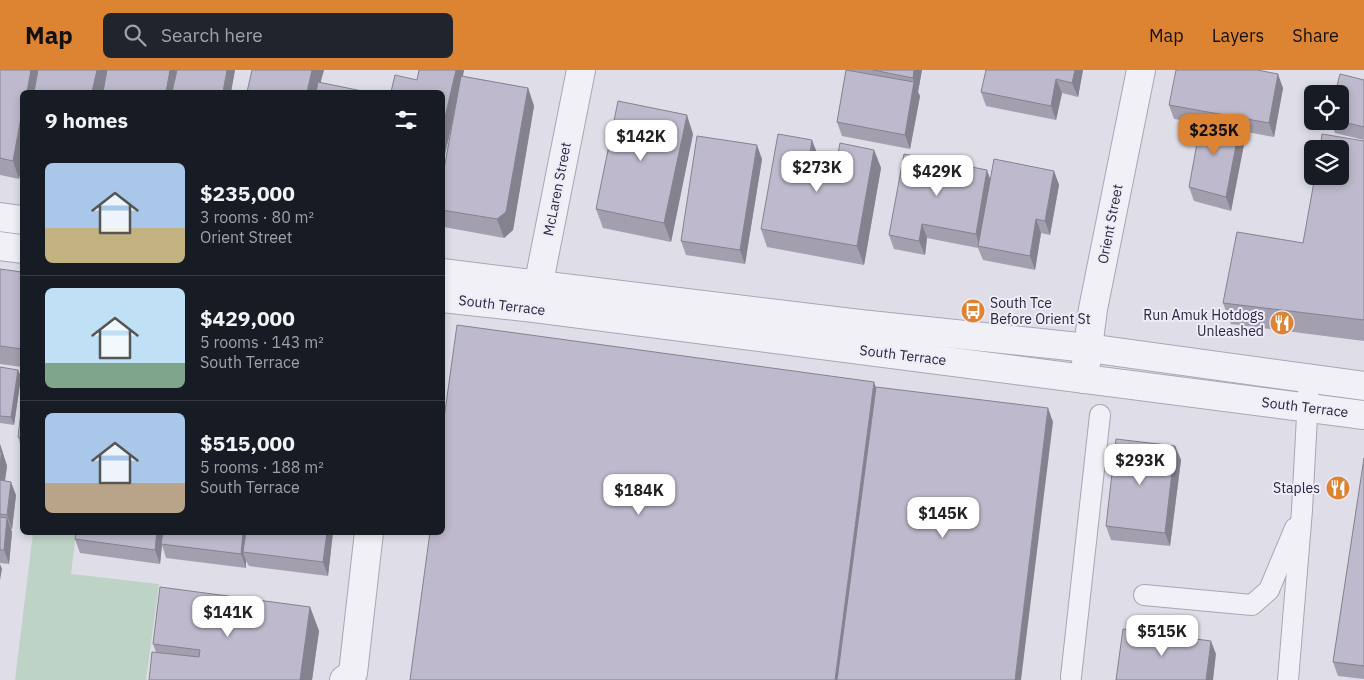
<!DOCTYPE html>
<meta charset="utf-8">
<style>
:root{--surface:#171b24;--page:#20242c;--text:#f1f3f6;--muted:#9ea1a6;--line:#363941;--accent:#dd8432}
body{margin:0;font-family:"IBM Plex Sans",sans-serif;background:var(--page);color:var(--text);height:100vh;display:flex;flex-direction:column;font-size:19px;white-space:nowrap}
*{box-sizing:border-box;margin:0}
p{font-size:16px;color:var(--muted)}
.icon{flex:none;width:28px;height:28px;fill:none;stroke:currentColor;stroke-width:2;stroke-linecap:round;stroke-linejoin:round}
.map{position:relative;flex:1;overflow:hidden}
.side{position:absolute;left:20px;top:20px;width:425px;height:445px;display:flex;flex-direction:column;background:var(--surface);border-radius:8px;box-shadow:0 2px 8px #0003}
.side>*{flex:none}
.buttons{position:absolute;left:1304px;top:15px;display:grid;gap:10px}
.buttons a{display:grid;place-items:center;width:45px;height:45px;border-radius:8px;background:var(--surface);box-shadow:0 2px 8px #0003;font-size:25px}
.price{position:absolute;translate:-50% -42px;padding:0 11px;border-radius:10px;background:#fff;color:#222;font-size:16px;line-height:32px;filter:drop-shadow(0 1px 2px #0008)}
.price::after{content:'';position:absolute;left:50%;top:30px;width:15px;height:11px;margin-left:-8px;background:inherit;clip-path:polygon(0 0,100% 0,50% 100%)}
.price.on{background:var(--accent);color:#111}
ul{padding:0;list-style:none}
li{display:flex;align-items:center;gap:15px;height:125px;padding:0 25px}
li+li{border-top:1px solid var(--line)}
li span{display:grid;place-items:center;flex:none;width:140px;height:100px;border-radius:8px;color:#555}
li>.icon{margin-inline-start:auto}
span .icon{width:60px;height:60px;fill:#fffc;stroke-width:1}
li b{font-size:21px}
h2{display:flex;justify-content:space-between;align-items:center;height:60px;padding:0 25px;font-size:21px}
header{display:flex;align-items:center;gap:30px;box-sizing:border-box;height:70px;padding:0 25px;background:var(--accent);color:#111}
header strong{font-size:24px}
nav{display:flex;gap:28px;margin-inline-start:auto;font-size:18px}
.search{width:350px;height:45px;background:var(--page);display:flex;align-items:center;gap:12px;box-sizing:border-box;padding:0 18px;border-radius:8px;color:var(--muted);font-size:19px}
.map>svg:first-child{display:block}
</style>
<header>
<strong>Map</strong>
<div class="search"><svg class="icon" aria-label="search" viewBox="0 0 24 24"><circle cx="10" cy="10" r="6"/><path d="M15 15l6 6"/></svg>Search here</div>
<nav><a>Map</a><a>Layers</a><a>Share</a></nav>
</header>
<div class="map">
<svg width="1364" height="610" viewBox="0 0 1364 610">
<rect width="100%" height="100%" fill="#dfdde8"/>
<polygon fill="#bdd3c5" points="33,463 76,463 71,504 159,514 146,610 15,610"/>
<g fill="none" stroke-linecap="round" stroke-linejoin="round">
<defs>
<g id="service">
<polyline points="1144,525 1252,535 1269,520 1295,458"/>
<polyline points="1071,607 1100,345"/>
<polyline points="1288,610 1302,440 1309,309"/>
</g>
<g id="minor">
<polyline points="534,237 581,0"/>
<polyline points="1084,309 1093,239 1141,0"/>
<polyline points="344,610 353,603 369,462"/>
</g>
<g id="tertiary">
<polyline points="0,147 22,150"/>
<polyline points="0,176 22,179"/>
<polyline points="442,203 860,254 1088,278 1364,316"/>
<polyline points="442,228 534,238 1364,345"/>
</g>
</defs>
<use href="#service" stroke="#a9a6b6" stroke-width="22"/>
<use href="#minor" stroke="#a9a6b6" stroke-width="30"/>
<use href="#tertiary" stroke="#a9a6b6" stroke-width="30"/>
<use href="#service" stroke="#f1f0f6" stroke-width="20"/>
<use href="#minor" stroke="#f1f0f6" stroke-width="28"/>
<use href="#tertiary" stroke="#f1f0f6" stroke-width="28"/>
</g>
<g fill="#a39faf">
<polygon points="0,0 235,0 231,22 22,22 22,94 19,109 0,105"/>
<polygon points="419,0 464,0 463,6 528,18 534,36 513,160 504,168 444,157 442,153 442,110 454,47 442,97 442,22 417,10"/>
<polygon points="846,0 922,0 918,22 920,26 910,79 842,66 837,52"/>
<polygon points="1083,0 1078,27 1062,23 1056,50 986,36 981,22"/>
<polygon points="1364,10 1364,70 1335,63 1330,51 1340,51"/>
<polygon points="1283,18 1274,67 1242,61 1245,69 1231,141 1194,131 1189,117 1201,53 1174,49 1169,35"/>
<polygon points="693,64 671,172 603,158 596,139"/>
<polygon points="1364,71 1364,271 1231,254 1223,233 1303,173"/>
<polygon points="874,80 881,98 864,195 767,177 761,159 819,88 818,96 835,99"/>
<polygon points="762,89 745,194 686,185 681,171"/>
<polygon points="1054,101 1059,115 1050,165 1041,163 1035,200 983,190 978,178 927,168 925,185 894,179 889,165 990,109"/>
<polygon points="0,199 22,202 22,297 0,294"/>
<polygon points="0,297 18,300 21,307 14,355 0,353"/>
<polygon points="22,333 22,380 18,367"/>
<polygon points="0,374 7,396 5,411 16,425 12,459 11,459 12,462 9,494 0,493"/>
<polygon points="1175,376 1181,390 1170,476 1111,470 1106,456"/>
<polygon points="1364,388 1364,609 1338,606 1333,592"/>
<polygon points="333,462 328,506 249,496 246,491 246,498 166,488 162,475 160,494 80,483 75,469"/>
<polygon points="310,537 319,561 312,610 149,610 156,582 153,574"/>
</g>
<g fill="#85828f">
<polygon points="31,0 42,0 37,22 27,22"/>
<polygon points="97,0 108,0 103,22 92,22"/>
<polygon points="170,0 180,0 176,22 166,22"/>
<polygon points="227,0 235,0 231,22 223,22"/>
<polygon points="312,0 324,0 318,22 307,22"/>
<polygon points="456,0 464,0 442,97 442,60"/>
<polygon points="914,0 922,0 918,22 920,26 910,79 905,65 914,12 913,8"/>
<polygon points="1075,0 1083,0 1078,27 1072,13"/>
<polygon points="1278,4 1283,18 1274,67 1269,53"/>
<polygon points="1056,9 1062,23 1056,50 1051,36"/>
<polygon points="528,18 534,36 513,160 504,168 497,149"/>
<polygon points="22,42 22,94 19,109 13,91"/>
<polygon points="687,45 693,64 671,172 664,153"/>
<polygon points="1240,55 1245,69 1231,141 1226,127"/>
<polygon points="812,70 819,88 815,112 808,94"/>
<polygon points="757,75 762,89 745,194 740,180"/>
<polygon points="874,80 881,98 864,195 857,176"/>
<polygon points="987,100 992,114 980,177 976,164"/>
<polygon points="1054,101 1059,115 1050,165 1045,151"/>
<polygon points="1036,149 1041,163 1035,200 1030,186"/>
<polygon points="922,154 927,168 925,185 919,171"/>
<polygon points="18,300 21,307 14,355 11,347"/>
<polygon points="874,312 881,331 844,610 835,610"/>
<polygon points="1048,338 1053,352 1021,610 1015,610"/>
<polygon points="0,374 7,396 3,423 0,415"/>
<polygon points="1175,376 1181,390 1170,476 1165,463"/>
<polygon points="11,412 16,425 12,459 7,445"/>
<polygon points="7,448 12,462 9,494 4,480"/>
<polygon points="157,462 163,462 161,474 162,475 160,494 155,480"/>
<polygon points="243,462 250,462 243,482 246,491 246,498 241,484"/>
<polygon points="327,462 333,462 328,506 323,492"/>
<polygon points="0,494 2,499 0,510"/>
<polygon points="310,537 319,561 312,610 300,610"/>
<polygon points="1211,571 1216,584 1213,610 1206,610"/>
</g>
<g fill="#beb9cc" stroke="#85828f">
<polygon points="0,0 31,0 27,22 22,22 22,42 13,91 0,88"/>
<polygon points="38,0 97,0 92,22 34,22"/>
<polygon points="107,0 170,0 166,22 103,22"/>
<polygon points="177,0 227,0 223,22 172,22"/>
<polygon points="252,0 312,0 307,22 247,22"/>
<polygon points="419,0 456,0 442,60 442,22 391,22 395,5 417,10"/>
<polygon points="846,0 914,12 905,65 837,52"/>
<polygon points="873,0 914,0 913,8"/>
<polygon points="986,0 1075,0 1072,13 1056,9 1051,36 981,22"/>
<polygon points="1176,0 1257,0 1278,4 1269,53 1169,35"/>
<polygon points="1340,4 1364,10 1364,57 1339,51 1340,51 1340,24 1335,24"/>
<polygon points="461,6 528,18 506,142 497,149 442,140 442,110"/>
<polygon points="318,12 367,22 316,22"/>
<polygon points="618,31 687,45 664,153 596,139"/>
<polygon points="1202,46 1240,55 1226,127 1189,117"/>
<polygon points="778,64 812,70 808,94 835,99 840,73 874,80 857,176 761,159"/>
<polygon points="1322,64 1364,71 1364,250 1223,233 1237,162 1303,173 1315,106 1340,106 1340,79 1320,79"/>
<polygon points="697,66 757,75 740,180 681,171"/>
<polygon points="904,84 987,100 976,164 922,154 919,171 889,165"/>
<polygon points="994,89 1054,101 1045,151 1036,149 1030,186 978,176"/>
<polygon points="0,199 22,202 22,279 0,276"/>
<polygon points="457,255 874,312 835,610 410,610 430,462 442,462 442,363"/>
<polygon points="0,297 18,300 11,347 0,346"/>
<polygon points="876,317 1048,338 1015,610 837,610"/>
<polygon points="22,333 22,368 18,367"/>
<polygon points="1116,369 1175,376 1165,463 1106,456"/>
<polygon points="0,382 2,382 0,394"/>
<polygon points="1364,388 1364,596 1333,592"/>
<polygon points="0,410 11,412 7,445 0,444"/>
<polygon points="0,447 7,448 4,480 0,480"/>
<polygon points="76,462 157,462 155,480 75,469"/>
<polygon points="163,462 243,462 241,484 161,474"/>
<polygon points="246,462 327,462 323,492 243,482"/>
<polygon points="160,517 310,537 300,610 149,610 152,582 199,587 200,580 153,574"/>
<polygon points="1123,559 1211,571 1206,610 1116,610"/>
</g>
<defs>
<symbol id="bus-disc" viewBox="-11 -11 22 22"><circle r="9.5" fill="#dd8432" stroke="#eeecf6"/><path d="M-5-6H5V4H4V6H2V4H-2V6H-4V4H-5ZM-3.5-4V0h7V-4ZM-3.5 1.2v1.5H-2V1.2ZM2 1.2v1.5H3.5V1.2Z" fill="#fff"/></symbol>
<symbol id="restaurant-disc" viewBox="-11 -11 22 22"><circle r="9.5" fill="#dd8432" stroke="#eeecf6"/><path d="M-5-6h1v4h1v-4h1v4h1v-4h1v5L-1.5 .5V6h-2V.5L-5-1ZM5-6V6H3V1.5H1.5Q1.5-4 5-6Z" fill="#fff"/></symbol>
</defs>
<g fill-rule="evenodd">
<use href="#bus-disc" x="959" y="227" width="28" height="28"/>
<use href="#restaurant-disc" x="1268" y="239" width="28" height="28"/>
<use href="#restaurant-disc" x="1324" y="404" width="28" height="28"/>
</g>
<g text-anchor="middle" stroke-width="4" stroke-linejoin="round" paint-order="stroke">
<g font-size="14" fill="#2c2440" stroke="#eeecf6">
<text transform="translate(557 119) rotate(-79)" y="5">McLaren Street</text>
<text transform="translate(1110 154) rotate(-79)" y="5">Orient Street</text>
<text transform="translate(502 235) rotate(7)" y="5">South Terrace</text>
<text transform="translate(903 285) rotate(7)" y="5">South Terrace</text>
<text transform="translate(1305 337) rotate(7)" y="5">South Terrace</text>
</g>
<g font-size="14" fill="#2c2440" stroke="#eeecf6" text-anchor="end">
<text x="990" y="238" text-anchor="start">South Tce<tspan x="990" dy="16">Before Orient St</tspan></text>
<text x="1264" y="250">Run Amuk Hotdogs<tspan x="1264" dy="16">Unleashed</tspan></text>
<text x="1320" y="423">Staples</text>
</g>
</g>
</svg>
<div class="buttons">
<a><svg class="icon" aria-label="locate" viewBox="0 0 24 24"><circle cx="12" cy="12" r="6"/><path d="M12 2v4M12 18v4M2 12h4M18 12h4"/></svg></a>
<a><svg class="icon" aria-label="layers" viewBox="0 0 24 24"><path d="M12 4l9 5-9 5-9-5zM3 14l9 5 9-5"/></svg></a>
</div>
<b class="price on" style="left:1214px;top:86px">$235K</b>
<b class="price" style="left:641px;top:92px">$142K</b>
<b class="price" style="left:817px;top:123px">$273K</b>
<b class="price" style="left:937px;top:127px">$429K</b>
<b class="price" style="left:1140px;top:416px">$293K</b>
<b class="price" style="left:639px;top:446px">$184K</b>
<b class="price" style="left:943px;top:469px">$145K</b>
<b class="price" style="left:228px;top:568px">$141K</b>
<b class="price" style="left:1162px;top:587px">$515K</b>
<section class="side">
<h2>9 homes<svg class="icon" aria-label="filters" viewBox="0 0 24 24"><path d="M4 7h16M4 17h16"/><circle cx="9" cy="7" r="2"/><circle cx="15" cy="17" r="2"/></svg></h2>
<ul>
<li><span style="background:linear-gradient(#a9c7e8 65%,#c2b280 0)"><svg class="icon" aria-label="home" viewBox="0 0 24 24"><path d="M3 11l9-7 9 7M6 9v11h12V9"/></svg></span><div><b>$235,000</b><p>3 rooms · 80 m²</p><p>Orient Street</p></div></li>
<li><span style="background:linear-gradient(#bfe0f5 75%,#7fa58c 0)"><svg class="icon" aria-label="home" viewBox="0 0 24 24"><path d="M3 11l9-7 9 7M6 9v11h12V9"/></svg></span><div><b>$429,000</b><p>5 rooms · 143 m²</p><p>South Terrace</p></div></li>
<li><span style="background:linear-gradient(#a9c7e8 70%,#b9a48a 0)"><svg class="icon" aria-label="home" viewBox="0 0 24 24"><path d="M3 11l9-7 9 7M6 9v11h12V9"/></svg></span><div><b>$515,000</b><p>5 rooms · 188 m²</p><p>South Terrace</p></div></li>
</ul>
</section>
</div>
